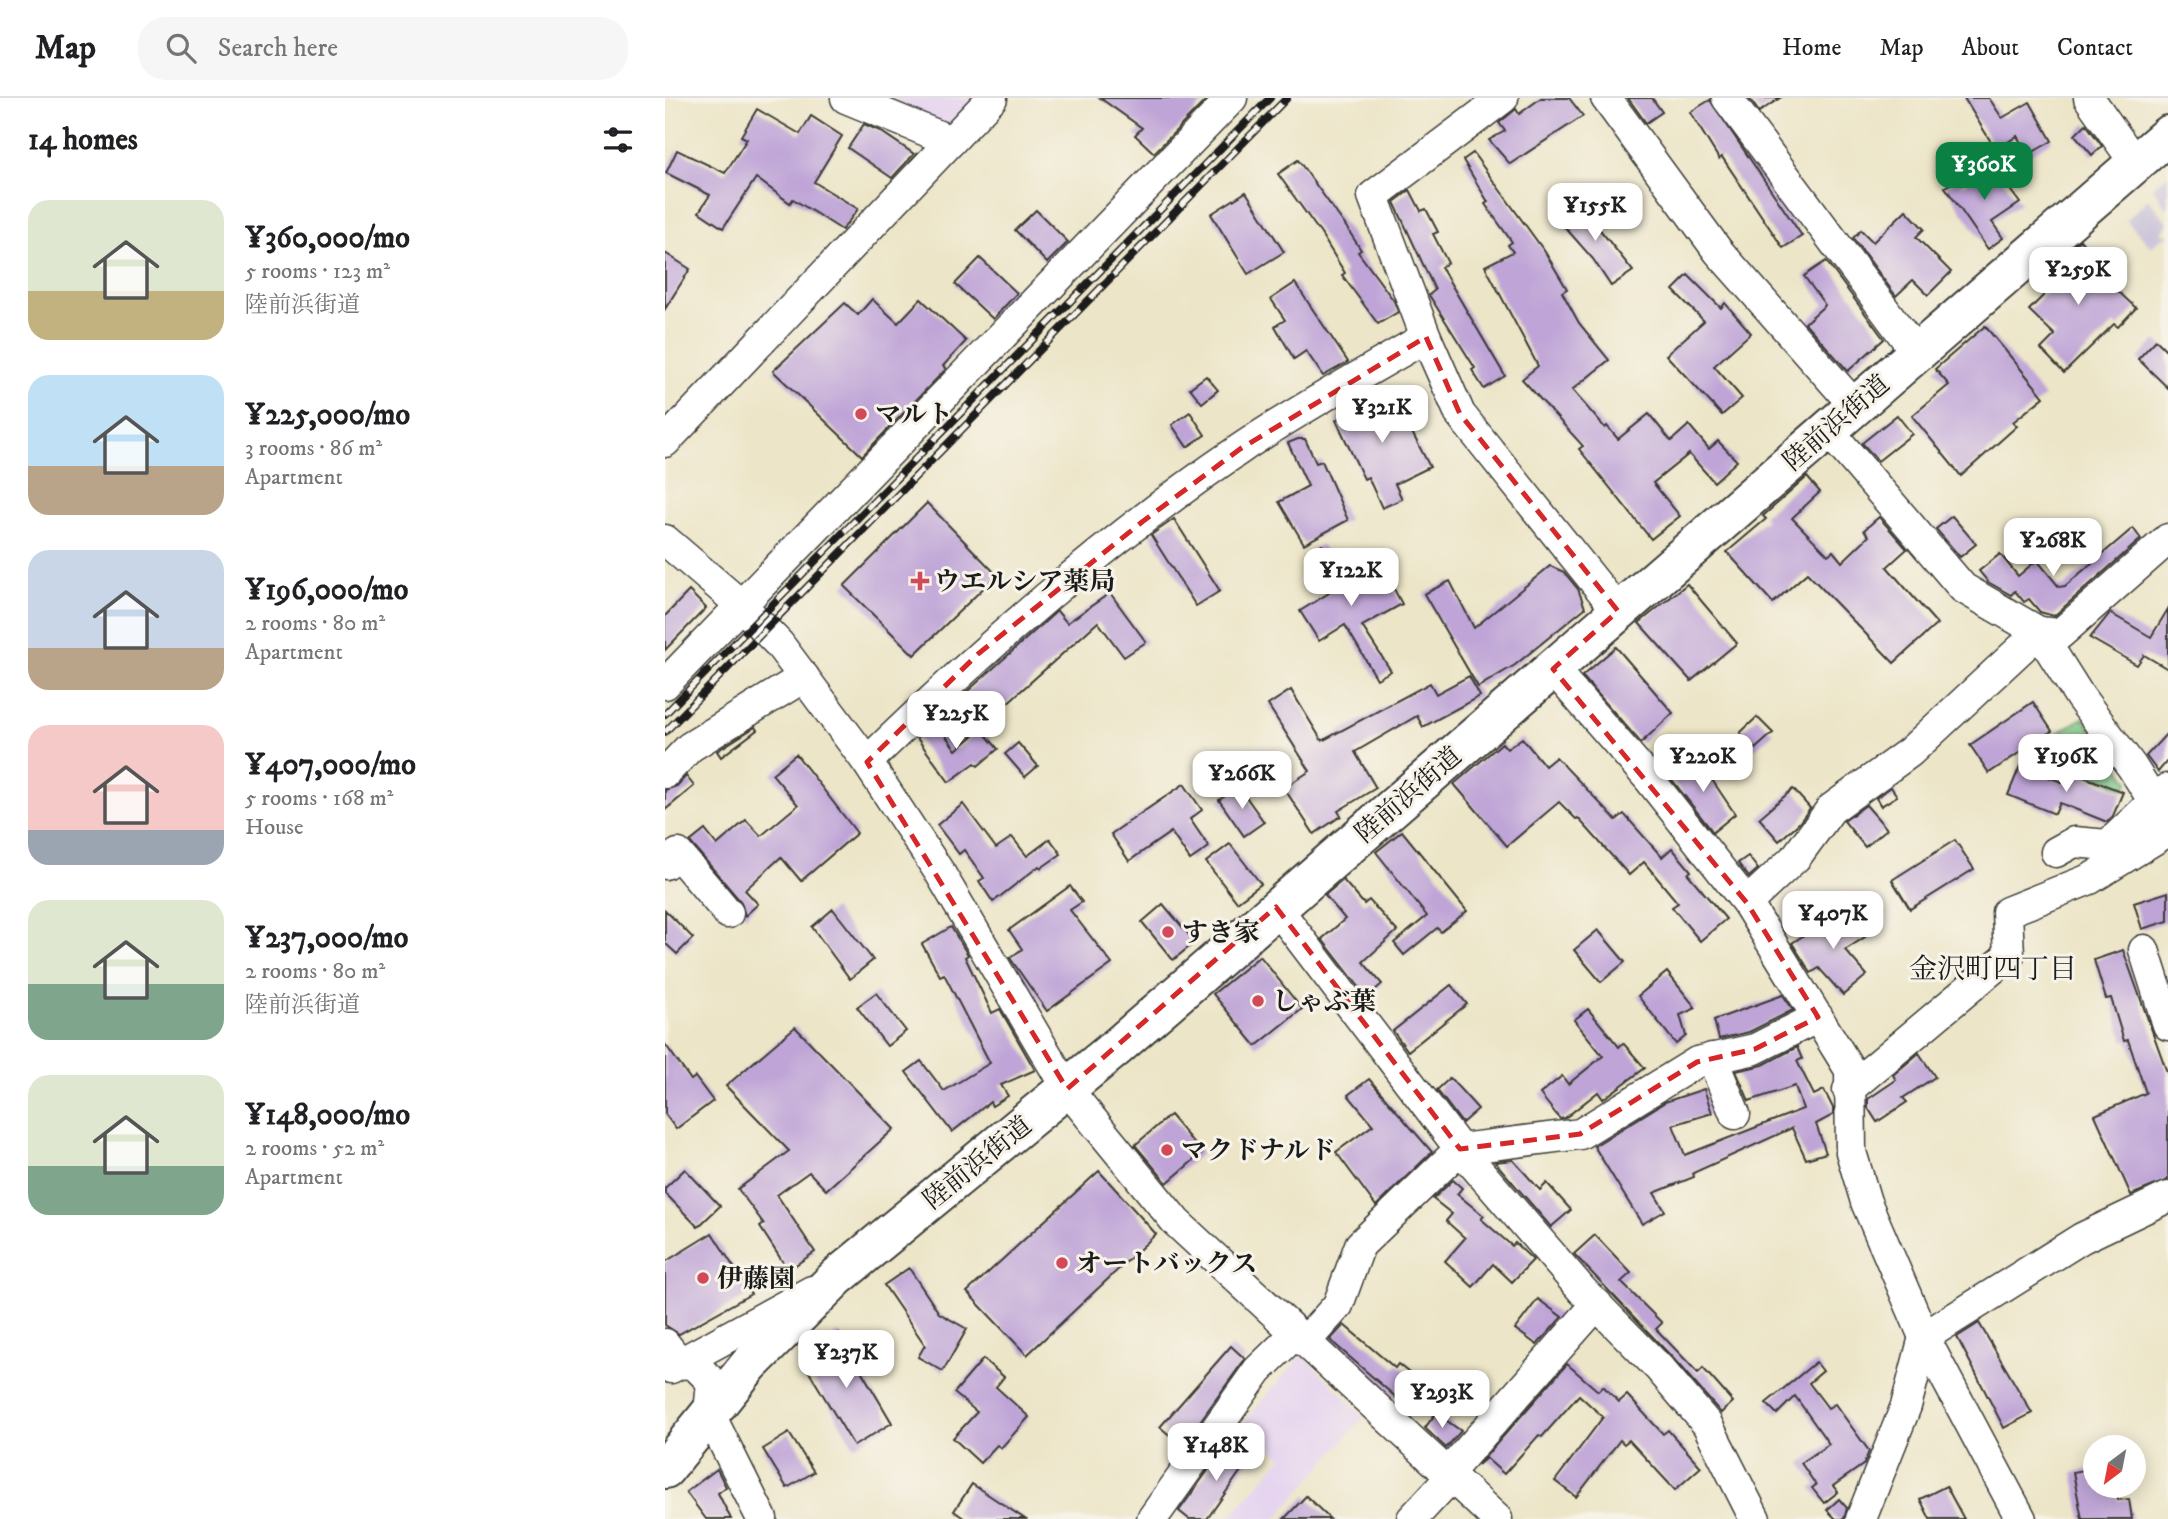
<!DOCTYPE html>
<meta charset="utf-8">
<style>
:root{--surface:#fff;--page:#f6f6f6;--text:#202124;--muted:#757577;--line:#e0e0e0;--accent:#0b8043}
body{margin:0;font-family:"IM FELL DW Pica","Noto Serif JP",serif;background:var(--page);color:var(--text);height:100vh;display:flex;flex-direction:column;font-size:26px;white-space:nowrap}
*{box-sizing:border-box;margin:0}
p{font-size:23px;color:var(--muted)}
.icon{flex:none;width:38px;height:38px;fill:none;stroke:currentColor;stroke-width:2;stroke-linecap:round;stroke-linejoin:round}
.map{position:relative;flex:1;overflow:hidden}
.sheet{display:flex;flex-direction:column;background:var(--surface);width:665px}
.sheet>*{flex:none}
.needle{width:46px;rotate:212deg}
.fabs{position:absolute;left:1418px;top:1337px;display:grid;gap:14px}
.fabs a{display:grid;place-items:center;width:63px;height:63px;border-radius:50%;background:var(--surface);box-shadow:0 4px 18px #0003;font-size:35px}
.price{position:absolute;translate:-50% -60px;padding:0 16px;border-radius:14px;background:#fff;color:#222;font-size:23px;line-height:46px;filter:drop-shadow(0 2px 4px #0008)}
.price::after{content:'';position:absolute;left:50%;top:42px;width:21px;height:16px;margin-left:-10px;background:inherit;clip-path:polygon(0 0,100% 0,50% 100%)}
.price.on{background:var(--accent);color:#fff}
ul{padding:0;list-style:none}
li{display:flex;align-items:center;gap:21px;height:175px;padding:0 28px}
li span{display:grid;place-items:center;flex:none;width:196px;height:140px;border-radius:21px;color:#555}
li>.icon{margin-inline-start:auto}
span .icon{width:84px;height:84px;fill:#fffc;stroke-width:1}
li b{font-size:30px}
h2{display:flex;justify-content:space-between;align-items:center;height:84px;padding:0 28px;font-size:30px}
header{display:flex;align-items:center;gap:42px;box-sizing:border-box;height:98px;padding:0 35px;background:var(--surface);border-bottom:2px solid var(--line)}
header strong{font-size:33px}
nav{display:flex;gap:38px;margin-inline-start:auto;font-size:24px}
.search{width:490px;height:63px;background:var(--page);display:flex;align-items:center;gap:18px;box-sizing:border-box;padding:0 24px;border-radius:28px;color:var(--muted);font-size:26px}
main{display:flex;flex:1;min-height:0}
.map>svg:first-child{display:block}
</style>
<header>
<strong>Map</strong>
<div class="search"><svg class="icon" aria-label="search" viewBox="0 0 24 24"><circle cx="10" cy="10" r="6"/><path d="M15 15l6 6"/></svg>Search here</div>
<nav><a>Home</a><a>Map</a><a>About</a><a>Contact</a></nav>
</header>
<main>
<section class="sheet">
<h2>14 homes<svg class="icon" aria-label="filters" viewBox="0 0 24 24"><path d="M4 7h16M4 17h16"/><circle cx="9" cy="7" r="2"/><circle cx="15" cy="17" r="2"/></svg></h2>
<ul>
<li><span style="background:linear-gradient(#dfe7d0 65%,#c2b280 0)"><svg class="icon" aria-label="home" viewBox="0 0 24 24"><path d="M3 11l9-7 9 7M6 9v11h12V9"/></svg></span><div><b>¥360,000/mo</b><p>5 rooms · 123 m²</p><p>陸前浜街道</p></div></li>
<li><span style="background:linear-gradient(#bfe0f5 65%,#b9a48a 0)"><svg class="icon" aria-label="home" viewBox="0 0 24 24"><path d="M3 11l9-7 9 7M6 9v11h12V9"/></svg></span><div><b>¥225,000/mo</b><p>3 rooms · 86 m²</p><p>Apartment</p></div></li>
<li><span style="background:linear-gradient(#c9d6e8 70%,#b9a48a 0)"><svg class="icon" aria-label="home" viewBox="0 0 24 24"><path d="M3 11l9-7 9 7M6 9v11h12V9"/></svg></span><div><b>¥196,000/mo</b><p>2 rooms · 80 m²</p><p>Apartment</p></div></li>
<li><span style="background:linear-gradient(#f6c9c9 75%,#9aa5b1 0)"><svg class="icon" aria-label="home" viewBox="0 0 24 24"><path d="M3 11l9-7 9 7M6 9v11h12V9"/></svg></span><div><b>¥407,000/mo</b><p>5 rooms · 168 m²</p><p>House</p></div></li>
<li><span style="background:linear-gradient(#dfe7d0 60%,#7fa58c 0)"><svg class="icon" aria-label="home" viewBox="0 0 24 24"><path d="M3 11l9-7 9 7M6 9v11h12V9"/></svg></span><div><b>¥237,000/mo</b><p>2 rooms · 80 m²</p><p>陸前浜街道</p></div></li>
<li><span style="background:linear-gradient(#dfe7d0 65%,#7fa58c 0)"><svg class="icon" aria-label="home" viewBox="0 0 24 24"><path d="M3 11l9-7 9 7M6 9v11h12V9"/></svg></span><div><b>¥148,000/mo</b><p>2 rooms · 52 m²</p><p>Apartment</p></div></li>
</ul>
</section>
<div class="map">
<svg width="1503" height="1421" viewBox="0 0 1503 1421">
<rect width="100%" height="100%" fill="#f7f3e8"/>
<filter id="ink" filterUnits="userSpaceOnUse"><feTurbulence type="fractalNoise" baseFrequency=".0143" numOctaves="2"/><feDisplacementMap in="SourceGraphic" scale="14" xChannelSelector="R" yChannelSelector="G"/><feConvolveMatrix kernelMatrix="1 2 1 2 8 2 1 2 1" color-interpolation-filters="sRGB"/></filter>
<filter id="wash" filterUnits="userSpaceOnUse"><feTurbulence type="fractalNoise" baseFrequency=".00686" numOctaves="4" result="noise"/><feDisplacementMap in="SourceGraphic" scale="28" xChannelSelector="R" yChannelSelector="G"/><feGaussianBlur stdDeviation="1.57" result="paint"/><feColorMatrix in="noise" values="0 0 0 0 0 0 0 0 0 0 0 0 0 0 0 0 0 1.4 0 .05"/><feComposite in="paint" operator="in"/></filter>
<g filter="url(#wash)">
<rect width="100%" height="100%" fill="#ece5c7"/>
<g fill="#e5d3f0">
<polygon points="203,0 314,0 284,35"/>
<polygon points="637,1256 699,1319 611,1421 563,1421 617,1359 578,1325"/>
</g>
<g fill="#c7c0d8">
<polygon points="1503,77 1503,112 1487,89"/>
<polygon points="1483,101 1503,125 1496,134 1500,137 1503,135 1503,140 1500,138 1486,149 1461,122"/>
</g>
<polygon fill="#7cc785" stroke="#4c7250" stroke-width="2" points="1418,620 1464,683 1460,691 1403,668 1398,681 1374,673 1373,646"/>
<g id="blocks">
<g fill="#bfa5d7">
<polygon points="435,0 543,0 489,55 470,37 477,30"/>
<polygon points="876,0 904,0 918,18 845,66 824,42 840,33 834,25 851,11 854,16"/>
<polygon points="963,0 987,0 997,14 981,25"/>
<polygon points="1084,0 1115,0 1094,14"/>
<polygon points="1299,0 1324,0 1337,20 1365,4 1387,43 1363,57 1352,38 1331,52"/>
<polygon points="1045,2 1137,138 1118,150 1057,59 1054,61 1025,14"/>
<polygon points="92,11 135,36 146,18 177,38 149,84 193,111 177,132 128,101 125,105 91,80 58,130 34,114 45,97 1,75 12,52 60,75 82,41 76,38"/>
<polygon points="199,26 215,33 249,56 227,80 183,50"/>
<polygon points="1421,26 1437,48 1427,57 1410,37"/>
<polygon points="808,55 880,154 902,191 897,194 914,225 944,262 907,292 940,330 942,328 953,341 984,316 1006,343 1024,327 1044,351 1053,343 1072,363 1049,384 1024,356 988,385 1015,418 986,441 914,351 918,348 857,281 873,268 820,168 848,154 843,147 847,144 820,106 823,104 798,62"/>
<polygon points="633,62 680,127 696,152 693,154 729,203 733,214 713,226 677,177 680,175 656,136 613,76"/>
<polygon points="1326,66 1355,105 1327,124 1338,140 1323,151 1280,89 1294,81 1297,87"/>
<polygon points="745,92 756,113 761,111 773,134 768,136 783,165 776,169 840,278 819,291 807,272 810,270 764,197 770,192 729,104"/>
<polygon points="581,94 619,154 583,176 546,116"/>
<polygon points="911,102 968,173 946,188 928,161 891,119"/>
<polygon points="371,112 403,144 382,165 350,132"/>
<polygon points="1241,112 1259,131 1251,139 1286,174 1263,197 1248,182 1231,198 1188,140 1196,132 1208,144"/>
<polygon points="1415,142 1433,163 1426,168 1471,210 1453,229 1449,226 1399,275 1376,251 1390,237 1364,212 1390,186 1379,173"/>
<polygon points="0,155 25,171 0,211"/>
<polygon points="315,160 352,195 328,221 290,186"/>
<polygon points="1161,163 1219,241 1183,273 1140,225 1160,207 1139,178"/>
<polygon points="1023,177 1056,210 1060,205 1086,235 1049,268 1077,300 1057,317 1001,257 1039,223 1008,192"/>
<polygon points="630,185 683,264 658,278 641,253 629,261 610,228 620,222 606,201"/>
<polygon points="207,201 233,225 256,201 301,243 278,268 281,271 197,358 108,273 180,205 193,217"/>
<polygon points="1320,228 1379,299 1348,324 1352,328 1296,378 1247,318 1284,287 1270,271"/>
<polygon points="1491,242 1503,254 1503,290 1473,261"/>
<polygon points="541,278 553,292 537,305 525,290"/>
<polygon points="723,291 738,325 741,323 765,369 730,386 737,401 717,410 703,379 699,381 671,322 697,305 696,302"/>
<polygon points="525,314 540,337 522,349 507,327"/>
<polygon points="1232,317 1247,336 1213,363 1197,345"/>
<polygon points="633,341 640,341 651,365 657,363 683,422 639,446 614,404 643,388 623,345"/>
<polygon points="1142,379 1155,394 1127,420 1163,457 1168,453 1177,464 1204,438 1199,432 1214,419 1242,451 1222,469 1272,526 1229,565 1142,475 1108,505 1062,454 1101,421 1098,418"/>
<polygon points="262,405 332,477 249,557 179,488"/>
<polygon points="1287,418 1311,446 1295,459 1271,431"/>
<polygon points="509,421 555,493 531,508 486,437"/>
<polygon points="1468,430 1476,441 1389,518 1375,514 1364,501 1359,504 1350,493 1346,497 1323,484 1314,473 1335,456 1353,478 1372,462 1394,489 1400,488"/>
<polygon points="657,447 681,493 719,472 737,506 697,528 726,573 712,581 680,527 654,543 635,513 664,495 642,454"/>
<polygon points="885,468 899,474 913,491 920,510 850,567 813,589 759,496 785,483 809,530"/>
<polygon points="1022,486 1072,545 1026,583 974,525"/>
<polygon points="24,493 41,510 0,552 0,518"/>
<polygon points="445,495 481,544 459,559 433,524 340,607 332,598 310,617 295,600 392,513 402,525"/>
<polygon points="1503,511 1503,571 1479,557 1472,567 1425,540 1445,515 1486,539"/>
<polygon points="951,549 1008,615 976,645 917,578"/>
<polygon points="804,578 815,598 758,629 752,618 690,654 711,690 673,713 676,718 649,736 619,690 645,673 603,607 626,592 657,643 765,585 771,596"/>
<polygon points="1368,604 1387,633 1324,675 1305,647"/>
<polygon points="1092,619 1108,635 1090,651 1075,635"/>
<polygon points="270,623 291,652 316,631 333,651 313,668 310,665 284,684 252,640"/>
<polygon points="90,629 92,632 56,659 52,653"/>
<polygon points="1503,634 1503,662 1493,674 1481,658"/>
<polygon points="857,640 880,668 891,659 951,722 959,716 997,759 1007,750 1026,773 1023,776 1061,821 1035,843 1007,809 1013,805 979,764 964,777 913,720 911,721 894,704 842,748 789,686 837,645 842,651"/>
<polygon points="353,645 373,668 360,679 340,656"/>
<polygon points="131,656 192,735 136,783 116,759 80,792 93,806 80,818 76,804 25,744 40,732 52,747 81,722 96,738 133,707 107,676"/>
<polygon points="1031,658 1070,716 1048,734 1004,678"/>
<polygon points="1355,668 1399,685 1404,673 1458,694 1448,718 1442,724 1395,705 1390,716 1343,697"/>
<polygon points="21,678 29,688 0,712 0,692 12,688"/>
<polygon points="519,686 537,712 525,721 544,749 525,762 506,734 464,763 446,736"/>
<polygon points="574,689 599,724 579,738 554,702"/>
<polygon points="1226,689 1232,698 1216,708 1211,700"/>
<polygon points="1128,691 1145,710 1134,725 1114,743 1094,720"/>
<polygon points="298,706 331,750 347,739 362,758 385,741 396,756 376,770 374,768 328,804 314,783 319,780 299,752 294,756 272,727"/>
<polygon points="1201,707 1222,731 1200,749 1179,723"/>
<polygon points="737,733 802,813 776,834 772,830 739,857 729,845 762,818 711,754"/>
<polygon points="1290,742 1309,771 1245,811 1227,782"/>
<polygon points="565,746 596,786 572,804 541,764"/>
<polygon points="1083,758 1093,771 1084,779 1073,765"/>
<polygon points="678,782 699,806 704,802 732,833 698,864 717,886 702,899 657,841 680,821 660,797"/>
<polygon points="405,788 417,804 405,812 447,866 382,913 345,860 357,851 344,832"/>
<polygon points="1503,794 1503,823 1477,831 1469,805"/>
<polygon points="498,806 530,844 508,862 477,824"/>
<polygon points="1180,810 1200,839 1180,852 1202,877 1178,897 1154,870 1146,875 1127,845"/>
<polygon points="168,811 208,862 185,881 147,829"/>
<polygon points="0,812 28,840 12,856 0,845"/>
<polygon points="286,829 303,857 300,859 327,915 335,911 370,972 336,987 343,998 327,1008 325,1004 287,1034 241,974 256,963 279,993 325,965 279,876 275,878 257,846"/>
<polygon points="933,832 960,864 936,884 909,852"/>
<polygon points="1458,852 1503,977 1503,1082 1466,1097 1430,1017 1481,995 1463,942 1459,943 1446,900 1441,901 1429,862"/>
<polygon points="595,858 637,911 591,948 548,896"/>
<polygon points="1002,874 1031,910 1015,917 1021,938 1011,946 973,898"/>
<polygon points="786,887 802,906 743,953 728,933"/>
<polygon points="211,895 241,933 222,948 192,909"/>
<polygon points="1118,897 1128,912 1084,934 1054,941 1049,922"/>
<polygon points="923,911 954,949 958,945 980,970 938,1001 933,994 900,1020 895,1021 875,996 897,978 903,986 938,958 909,922"/>
<polygon points="130,929 229,1031 161,1092 144,1074 112,1097 150,1154 123,1172 95,1129 99,1126 73,1091 124,1053 61,988"/>
<polygon points="0,946 26,982 30,979 48,1003 11,1031 0,1016"/>
<polygon points="1132,949 1137,961 1132,963 1149,997 1159,992 1168,1010 1168,1017 1151,1026 1161,1055 1141,1061 1127,1030 1028,1075 1029,1079 989,1095 1000,1113 977,1126 929,1048 1000,1004 1039,991 1047,1015 1008,1027 1020,1057 1138,1011 1130,988 1084,1003 1071,973 1098,967"/>
<polygon points="1254,955 1270,979 1238,1000 1242,1004 1212,1024 1203,1010 1203,1001 1231,982 1228,977"/>
<polygon points="785,980 813,1011 797,1025 772,992"/>
<polygon points="704,981 767,1054 711,1108 671,1054 708,1027 683,997"/>
<polygon points="505,1017 537,1055 502,1085 470,1047"/>
<polygon points="848,1062 875,1092 882,1085 906,1112 886,1129 830,1064"/>
<polygon points="20,1071 55,1108 33,1129 0,1095 0,1090"/>
<polygon points="434,1073 491,1136 362,1257 302,1194"/>
<polygon points="788,1082 797,1090 792,1096 819,1118 816,1121 847,1148 850,1145 868,1162 847,1184 828,1166 808,1189 780,1163 800,1140 781,1123 787,1116 768,1101"/>
<polygon points="47,1135 86,1196 14,1236 0,1227 0,1164"/>
<polygon points="930,1137 966,1175 956,1184 997,1225 991,1231 1033,1275 1038,1270 1068,1304 1056,1315 1006,1258 909,1156"/>
<polygon points="244,1170 274,1215 302,1231 278,1273 253,1259 260,1247 219,1187"/>
<polygon points="873,1201 897,1219 872,1247 850,1231"/>
<polygon points="1314,1225 1367,1315 1339,1330 1292,1239"/>
<polygon points="679,1227 730,1270 733,1266 766,1293 748,1314 665,1242"/>
<polygon points="174,1235 227,1325 189,1348 135,1259"/>
<polygon points="566,1248 580,1261 517,1348 495,1329"/>
<polygon points="318,1261 339,1279 331,1289 364,1319 336,1350 332,1347 315,1365 288,1340 312,1314 289,1295"/>
<polygon points="1151,1264 1158,1273 1144,1285 1163,1310 1170,1306 1204,1353 1199,1366 1168,1388 1173,1394 1159,1405 1147,1390 1151,1387 1136,1365 1164,1346 1130,1298 1112,1316 1101,1305"/>
<polygon points="902,1266 933,1293 938,1288 954,1304 962,1297 998,1336 1003,1332 1036,1369 1010,1392 964,1342 959,1346 955,1342 911,1399 890,1383 938,1319 914,1297 877,1339 874,1337 839,1376 821,1360 813,1367"/>
<polygon points="771,1315 796,1333 781,1350 760,1330"/>
<polygon points="124,1335 149,1374 122,1390 98,1351"/>
<polygon points="564,1343 587,1357 542,1421 524,1421 514,1413"/>
<polygon points="1430,1370 1430,1388 1451,1388 1453,1402 1464,1401 1467,1421 1417,1421 1408,1374"/>
<polygon points="52,1371 61,1389 53,1395 66,1421 41,1421 21,1394"/>
<polygon points="307,1386 360,1421 300,1421 289,1413"/>
<polygon points="1281,1388 1299,1421 1265,1421 1255,1401"/>
<polygon points="641,1398 665,1421 619,1421"/>
<polygon points="1174,1401 1182,1410 1179,1421 1171,1421 1162,1412"/>
</g>
</g>
</g>
<g filter="url(#ink)">
<use href="#blocks" fill-opacity="0" stroke="#3b3a36" stroke-width="2"/>
<g fill="none" stroke-linecap="round" stroke-linejoin="round">
<defs>
<g id="minor">
<polyline points="181,0 286,43"/>
<polyline points="838,0 708,98 761,239 795,316 953,513"/>
<polyline points="941,0 1053,153 1190,308"/>
<polyline points="1062,0 1251,254"/>
<polyline points="1424,0 1470,65"/>
<polyline points="1163,332 1298,490 1374,534 1415,599 1467,669 1503,726"/>
<polyline points="0,344 327,0"/>
<polyline points="0,442 76,507 114,546 202,664 275,775 402,991 511,1124 832,1421"/>
<polyline points="888,571 985,682 1082,805 1185,972 1186,1054 1201,1104 1259,1239 1356,1421"/>
<polyline points="0,586 567,0"/>
<path d="M202,664C318,551 441,442 575,351C635,310 699,276 761,239"/>
<polyline points="0,675 25,649 139,579"/>
<polyline points="1391,754 1409,744 1443,747 1502,691"/>
<polyline points="0,766 13,756 63,815"/>
<polyline points="1082,805 1131,759 1166,711 1245,654 1374,534 1395,536 1503,441"/>
<polyline points="611,809 795,1051 917,1192 994,1270 1042,1326 1090,1421"/>
<polyline points="1479,852 1503,927"/>
<polyline points="1047,960 1070,1016"/>
<polyline points="1183,992 1344,857 1342,814 1425,781 1503,733"/>
<polyline points="640,1244 673,1207 695,1147 795,1051 915,1036 1032,964 1090,951 1153,919"/>
<polyline points="0,1246 15,1265 30,1267 47,1284 44,1315 97,1421"/>
<polyline points="6,1270 147,1193"/>
<polyline points="783,1375 932,1206"/>
<polyline points="487,1421 593,1272 631,1235"/>
<polyline points="747,1421 786,1379"/>
<polyline points="1196,1421 1241,1308 1259,1239 1417,1140 1503,1099"/>
</g>
<polyline id="highway" points="0,1371 84,1267 172,1179 453,948 1503,37"/>
</defs>
<use href="#minor" stroke="#3b3a36" stroke-width="33"/>
<use href="#highway" stroke="#3b3a36" stroke-width="42"/>
<use href="#minor" stroke="#fff" stroke-width="30"/>
<use href="#highway" stroke="#fff" stroke-width="38"/>
<defs>
<g id="rail">
<polyline points="0,616 605,0"/>
<polyline points="0,634 622,0"/>
</g>
</defs>
<use href="#rail" stroke="#1c1c1c" stroke-width="8"/>
<use href="#rail" stroke="#f7f3e8" stroke-width="5" stroke-dasharray="16" stroke-linecap="butt"/>
</g>
</g>
<path fill="none" stroke="#d62828" stroke-width="5" stroke-dasharray="14 9" stroke-linejoin="round" d="M761,239L795,316L953,513L888,571L1082,805L1153,919L1090,951L1032,964L915,1036L795,1051L611,809L402,991L202,664L313,556L477,424L575,351Z"/>
<g fill="#d1495b" stroke="#f7f3e8" stroke-width="2.5">
<circle cx="196" cy="316" r="7"/>
<path d="M251.5 472.5h7v7h7v7h-7v7h-7v-7h-7v-7h7z"/>
<circle cx="503" cy="834" r="7"/>
<circle cx="593" cy="903" r="7"/>
<circle cx="502" cy="1052" r="7"/>
<circle cx="397" cy="1165" r="7"/>
<circle cx="38" cy="1180" r="7"/>
</g>
<g text-anchor="middle" stroke-width="6" stroke-linejoin="round" paint-order="stroke">
<g font-size="26" font-weight="bold" fill="#1c1c1c" stroke="#f7f3e8" text-anchor="start">
<text x="210" y="325">マルト</text>
<text x="269" y="492">ウエルシア薬局</text>
<text x="517" y="843">すき家</text>
<text x="607" y="912">しゃぶ葉</text>
<text x="516" y="1061">マクドナルド</text>
<text x="411" y="1174">オートバックス</text>
<text x="52" y="1189">伊藤園</text>
</g>
<g font-size="26" fill="#1c1c1c" stroke="#f7f3e8">
<text transform="translate(1171 324) rotate(-41)" y="9">陸前浜街道</text>
<text transform="translate(743 696) rotate(-41)" y="9">陸前浜街道</text>
<text transform="translate(312 1064) rotate(-39)" y="9">陸前浜街道</text>
</g>
<g font-size="28" fill="#1c1c1c" stroke="#f7f3e8">
<text x="1328" y="880">金沢町四丁目</text>
</g>
</g>
</svg>
<div class="fabs">
<a><svg class="needle" viewBox="-14 -14 28 28"><path d="M0-13l5 13h-10z" fill="#e53935"/><path d="M0 13l5-13h-10z" fill="#757577"/></svg></a>
</div>
<b class="price on" style="left:1319px;top:104px">¥360K</b>
<b class="price" style="left:930px;top:145px">¥155K</b>
<b class="price" style="left:1413px;top:209px">¥259K</b>
<b class="price" style="left:717px;top:347px">¥321K</b>
<b class="price" style="left:1388px;top:480px">¥268K</b>
<b class="price" style="left:686px;top:510px">¥122K</b>
<b class="price" style="left:291px;top:653px">¥225K</b>
<b class="price" style="left:1038px;top:696px">¥220K</b>
<b class="price" style="left:1401px;top:696px">¥196K</b>
<b class="price" style="left:577px;top:713px">¥266K</b>
<b class="price" style="left:1168px;top:853px">¥407K</b>
<b class="price" style="left:181px;top:1292px">¥237K</b>
<b class="price" style="left:777px;top:1332px">¥293K</b>
<b class="price" style="left:551px;top:1385px">¥148K</b>
</div>
</main>
